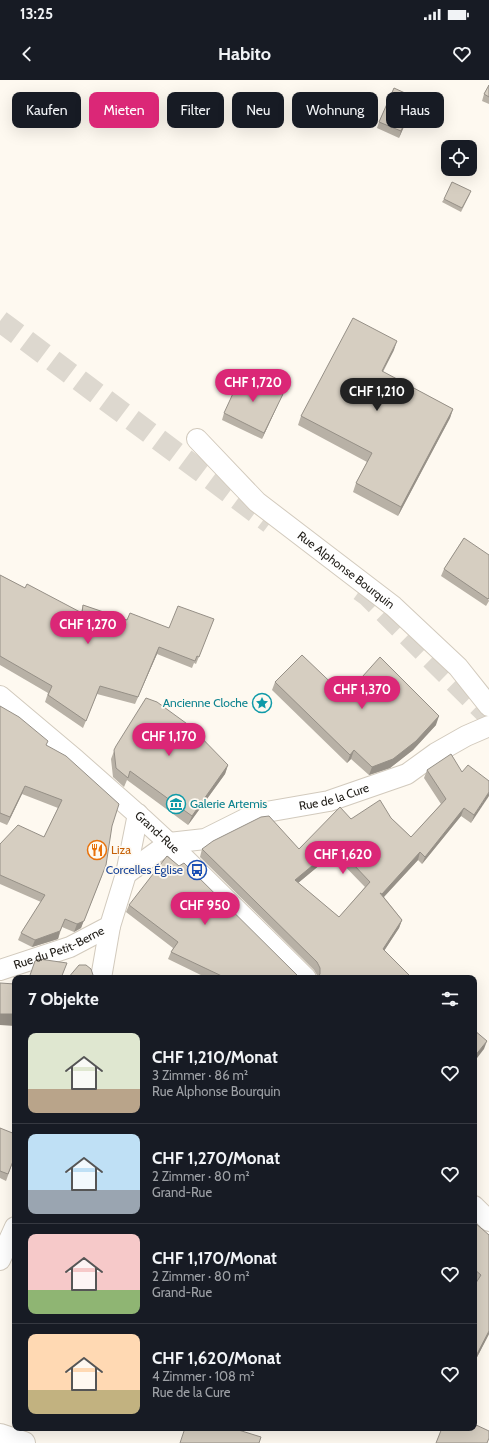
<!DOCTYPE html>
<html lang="de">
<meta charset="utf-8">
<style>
:root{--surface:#171b24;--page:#20242c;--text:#f1f3f6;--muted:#9ea1a6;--line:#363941;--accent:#db2777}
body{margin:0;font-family:Cabin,sans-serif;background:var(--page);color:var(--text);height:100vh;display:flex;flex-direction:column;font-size:15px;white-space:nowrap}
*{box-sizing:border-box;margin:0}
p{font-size:13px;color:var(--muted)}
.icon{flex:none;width:22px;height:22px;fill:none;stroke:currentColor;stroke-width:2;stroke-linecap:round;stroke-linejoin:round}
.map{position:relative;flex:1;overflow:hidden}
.details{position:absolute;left:12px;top:895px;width:465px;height:456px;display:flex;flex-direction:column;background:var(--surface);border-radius:8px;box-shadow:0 4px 16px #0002}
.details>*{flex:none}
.hud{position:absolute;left:12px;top:12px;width:465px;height:36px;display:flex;gap:8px}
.fabs{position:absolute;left:441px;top:60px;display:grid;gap:8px}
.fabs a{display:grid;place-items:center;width:36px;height:36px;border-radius:8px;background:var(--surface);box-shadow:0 4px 16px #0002;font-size:20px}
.price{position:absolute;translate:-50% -34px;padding:0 9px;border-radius:14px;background:var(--accent);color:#fff;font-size:13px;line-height:26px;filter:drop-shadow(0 1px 2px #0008)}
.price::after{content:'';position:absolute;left:50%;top:24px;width:12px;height:9px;margin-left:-6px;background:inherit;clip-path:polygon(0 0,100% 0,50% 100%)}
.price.selected{background:#222;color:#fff}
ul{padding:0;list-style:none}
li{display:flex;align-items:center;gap:12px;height:100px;padding:0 16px}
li+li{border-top:1px solid var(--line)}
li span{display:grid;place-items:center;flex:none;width:112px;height:80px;border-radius:8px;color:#555}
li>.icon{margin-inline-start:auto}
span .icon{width:48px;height:48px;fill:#fffc;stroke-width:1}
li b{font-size:17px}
h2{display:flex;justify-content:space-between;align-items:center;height:48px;padding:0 16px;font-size:17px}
.pill{padding:0 14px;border-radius:8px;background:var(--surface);box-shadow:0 4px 16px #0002;font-size:14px;line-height:36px}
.pill.selected{background:var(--accent);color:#fff}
.status{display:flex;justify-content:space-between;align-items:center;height:28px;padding:0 20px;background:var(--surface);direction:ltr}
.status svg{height:11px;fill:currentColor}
header{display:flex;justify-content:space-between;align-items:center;height:52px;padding:0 16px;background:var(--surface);font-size:18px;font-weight:800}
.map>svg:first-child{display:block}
</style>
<div class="status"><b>13:25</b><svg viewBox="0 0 49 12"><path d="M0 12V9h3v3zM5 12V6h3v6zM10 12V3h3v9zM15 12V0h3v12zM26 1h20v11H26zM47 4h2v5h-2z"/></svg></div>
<header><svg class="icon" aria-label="back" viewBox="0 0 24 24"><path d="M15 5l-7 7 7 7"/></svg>Habito<svg class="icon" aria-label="heart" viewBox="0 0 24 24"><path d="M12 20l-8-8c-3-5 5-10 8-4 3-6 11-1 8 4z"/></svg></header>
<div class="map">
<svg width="489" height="1363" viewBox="0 0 489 1363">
<rect width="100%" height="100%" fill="#fef9f0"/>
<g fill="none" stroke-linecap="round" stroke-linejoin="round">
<g stroke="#ddd8cf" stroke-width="22" stroke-dasharray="22 11" stroke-linecap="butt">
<polyline points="0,241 270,443"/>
<polyline points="360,510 367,515 489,636"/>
</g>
<defs>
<g id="minor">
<path id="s1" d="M197,359L257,422L393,526L458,587L489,626"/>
<path id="s2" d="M0,616L76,680L144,740L169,763L306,898"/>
<path id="s3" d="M126,794L169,763L205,759L255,734L329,721L407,694L436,673L466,656L489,646"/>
<path id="s4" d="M0,890L70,867L110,846L126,794L138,734"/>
<polyline points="101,898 110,846"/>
<polyline points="474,1126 489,1141"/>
<polyline points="0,1180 15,1147"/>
</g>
<polyline id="tertiary" points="0,1355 24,1363"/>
</defs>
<use href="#minor" stroke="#d2cabd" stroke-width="22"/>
<use href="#tertiary" stroke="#d2cabd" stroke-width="24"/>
<use href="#minor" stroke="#fff" stroke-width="20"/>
<use href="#tertiary" stroke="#fff" stroke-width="22"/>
</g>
<g fill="#b8b1a6" fill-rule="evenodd">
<polygon points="489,5 489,24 482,21 484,14"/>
<polygon points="416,18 399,58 377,48 379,42"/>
<polygon points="470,114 461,132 442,122 444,119"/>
<polygon points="394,270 383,292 453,329 450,338 398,436 353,412 356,403 367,382 298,345 301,336"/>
<polygon points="283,314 280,320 262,359 222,340 224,333"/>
<polygon points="464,458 489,521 486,526 441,496 444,489"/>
<polygon points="0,495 25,508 81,533 83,525 127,540 169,548 214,539 196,584 194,583 192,588 157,574 135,624 97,614 83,648 45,622 48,613 0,585"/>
<polygon points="275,602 345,616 436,645 413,670 390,688 369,695 351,679 347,683 272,610"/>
<polygon points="0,626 46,665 112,746 81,848 74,852 62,847 58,859 32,867 18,860 21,853 41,822 0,804 0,764 44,757 58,728 22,714 7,745 0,742"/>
<polygon points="116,666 228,685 225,694 188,745 127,700 124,707 113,697 111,679"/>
<path d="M427,690L462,692L489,701L471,743L461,736L422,784L418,780L384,817L402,840L399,848L384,871L317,898V895L314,890L200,777L202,769H299L351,739L391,738L411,757L441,724L424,698ZM333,774L365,807L339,837L298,803Z"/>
<polygon points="129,825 300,898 207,898 168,879 171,872 173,868 126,832"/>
<polygon points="0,1048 15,1076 6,1101 0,1098"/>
<polygon points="474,1142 489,1254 474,1283 474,1206 476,1203 474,1202"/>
</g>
<g fill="#969087">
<polygon points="416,18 414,24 399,58 401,51"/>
<polygon points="397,261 394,270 378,300 382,291"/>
<polygon points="283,314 280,320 262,359 264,353"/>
<polygon points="453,329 450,338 398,436 401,427"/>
<polygon points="159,567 157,574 135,624 138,617"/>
<polygon points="439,636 436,645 413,670 390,688 369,695 372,687"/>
<polygon points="354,670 351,679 347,683 350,675"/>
<polygon points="228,685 225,694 188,745 192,736"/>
<polygon points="25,706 22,714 7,745 10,737"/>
<polygon points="489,712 489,716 471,743 474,735"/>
<polygon points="464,728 461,736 422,784 425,777"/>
<polygon points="336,766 333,774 292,808 295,800"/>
<polygon points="420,772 418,780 379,822 382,814"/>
<polygon points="103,793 81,848 74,852 77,844"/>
<polygon points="402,840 399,848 380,877 383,869"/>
<polygon points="60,851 58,859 32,867 35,860"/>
<polygon points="0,934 15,934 15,946 0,945"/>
<polygon points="487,961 484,969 474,982 474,977"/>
<polygon points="489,1251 489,1254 474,1283 476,1276"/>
</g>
<g fill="#d6cec1" stroke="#969087" fill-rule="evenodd">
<polygon points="489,5 489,17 484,14"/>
<polygon points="394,8 416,18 401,51 379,42"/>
<polygon points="452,102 471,111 462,128 444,119"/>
<polygon points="353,238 397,261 382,291 453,329 401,427 356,403 372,373 301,336"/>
<polygon points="242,294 283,314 264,353 224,333"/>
<polygon points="464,458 489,475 489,518 488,519 444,489"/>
<polygon points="0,495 25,508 27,504 82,533 83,525 127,540 130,533 169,548 178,526 214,539 199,577 197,576 195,581 159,567 138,617 100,606 86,641 48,615 52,606 0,576"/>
<polygon points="302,575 345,616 380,577 439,636 416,661 393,679 372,687 354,670 350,675 275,602"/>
<polygon points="146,618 157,622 190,646 228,685 192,736 130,691 128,698 116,688 114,670 116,666"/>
<polygon points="0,626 19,637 48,661 46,665 66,676 119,724 112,746 106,785 84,841 77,844 65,839 60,851 35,860 21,853 45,815 0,795 0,764 18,745 44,757 62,720 25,706 10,737 0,733"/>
<path d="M451,674L462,692L468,685L489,701V712L474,735L464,728L425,777L420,772L382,814L380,813L402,840L383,869L412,898H317L320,894V888L317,882L202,769L213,761L261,737L269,736L299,769L340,727L351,739L380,720L391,738L411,757L446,719L427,690ZM336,766L370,802L339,837L295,800Z"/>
<polygon points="167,776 179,786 184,783 300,898 226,898 171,872 178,862 129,825"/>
<polygon points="39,879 67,883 61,898 29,898 35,881"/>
<polygon points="79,885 86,885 91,889 94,898 68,898"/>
<polygon points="0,903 15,904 15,934 0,934"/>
<polygon points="474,950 487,961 474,977"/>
<polygon points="0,1048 15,1054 15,1076 8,1094 0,1091"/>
<polygon points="474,1142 489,1155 489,1251 476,1276 474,1275 474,1206 481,1195 474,1189"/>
<polygon points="474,1344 489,1351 489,1358 487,1363 436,1363 442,1348 474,1348"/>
<polygon points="185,1348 232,1348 261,1357 259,1363 180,1363"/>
</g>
<defs>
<symbol id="sight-ring" viewBox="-11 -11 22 22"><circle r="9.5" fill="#fef9f0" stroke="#0f9aa8" stroke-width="1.5"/><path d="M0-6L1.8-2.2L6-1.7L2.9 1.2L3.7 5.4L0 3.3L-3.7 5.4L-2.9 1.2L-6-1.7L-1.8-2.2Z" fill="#0f9aa8"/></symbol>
<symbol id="museum-ring" viewBox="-11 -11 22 22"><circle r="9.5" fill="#fef9f0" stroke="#0f9aa8" stroke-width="1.5"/><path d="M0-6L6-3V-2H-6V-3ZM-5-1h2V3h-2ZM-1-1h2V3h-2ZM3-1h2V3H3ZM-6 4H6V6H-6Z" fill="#0f9aa8"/></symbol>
<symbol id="restaurant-ring" viewBox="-11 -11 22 22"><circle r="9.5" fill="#fef9f0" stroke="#e8710a" stroke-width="1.5"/><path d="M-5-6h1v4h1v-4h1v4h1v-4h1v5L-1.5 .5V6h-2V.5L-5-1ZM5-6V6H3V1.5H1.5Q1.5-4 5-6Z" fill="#e8710a"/></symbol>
<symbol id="bus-ring" viewBox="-11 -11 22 22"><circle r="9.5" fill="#fef9f0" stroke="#1a4fb4" stroke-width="1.5"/><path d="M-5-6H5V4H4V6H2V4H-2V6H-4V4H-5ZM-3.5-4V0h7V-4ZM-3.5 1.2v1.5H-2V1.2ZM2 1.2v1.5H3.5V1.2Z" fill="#1a4fb4"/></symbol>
</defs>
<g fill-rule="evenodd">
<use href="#sight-ring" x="251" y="612" width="22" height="22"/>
<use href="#museum-ring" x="165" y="713" width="22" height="22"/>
<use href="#restaurant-ring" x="86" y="759" width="22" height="22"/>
<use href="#bus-ring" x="186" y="779" width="22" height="22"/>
</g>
<g text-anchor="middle" stroke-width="3.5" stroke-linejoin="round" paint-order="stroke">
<g font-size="12" fill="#1f1c17" stroke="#fef9f0">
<text dy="4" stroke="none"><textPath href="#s1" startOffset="199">Rue Alphonse Bourquin</textPath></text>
<text dy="4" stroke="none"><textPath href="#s3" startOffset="226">Rue de la Cure</textPath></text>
<text dy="4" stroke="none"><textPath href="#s2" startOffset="208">Grand-Rue</textPath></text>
<text dy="4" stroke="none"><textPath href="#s4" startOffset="63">Rue du Petit-Berne</textPath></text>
</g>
<g font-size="12" fill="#0d838f" stroke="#fef9f0" text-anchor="end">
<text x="248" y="627">Ancienne Cloche</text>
<text x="190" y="728" text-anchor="start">Galerie Artemis</text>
</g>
<g font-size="12" fill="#c56008" stroke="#fef9f0" text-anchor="start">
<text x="111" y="774">Liza</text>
</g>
<g font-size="12" fill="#164399" stroke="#fef9f0" text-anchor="end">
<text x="183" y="794">Corcelles Église</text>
</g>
</g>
</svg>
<div class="fabs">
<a><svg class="icon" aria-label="locate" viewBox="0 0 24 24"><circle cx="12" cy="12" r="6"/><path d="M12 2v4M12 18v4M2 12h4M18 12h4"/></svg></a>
</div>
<b class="price" style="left:253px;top:323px">CHF 1,720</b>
<b class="price selected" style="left:377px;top:332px">CHF 1,210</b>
<b class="price" style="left:88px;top:565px">CHF 1,270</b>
<b class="price" style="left:362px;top:630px">CHF 1,370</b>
<b class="price" style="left:169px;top:677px">CHF 1,170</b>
<b class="price" style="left:343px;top:795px">CHF 1,620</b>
<b class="price" style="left:205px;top:846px">CHF 950</b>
<div class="hud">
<a class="pill">Kaufen</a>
<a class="pill selected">Mieten</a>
<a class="pill">Filter</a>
<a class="pill">Neu</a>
<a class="pill">Wohnung</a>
<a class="pill">Haus</a>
</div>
<section class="details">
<h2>7 Objekte<svg class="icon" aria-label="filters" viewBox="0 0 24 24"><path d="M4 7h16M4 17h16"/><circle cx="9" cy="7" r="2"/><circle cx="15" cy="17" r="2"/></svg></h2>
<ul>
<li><span style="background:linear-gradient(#dfe7d0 70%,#b9a48a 0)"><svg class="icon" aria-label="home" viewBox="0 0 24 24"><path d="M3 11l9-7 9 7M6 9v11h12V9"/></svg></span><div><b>CHF 1,210/Monat</b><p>3 Zimmer · 86 m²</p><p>Rue Alphonse Bourquin</p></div><svg class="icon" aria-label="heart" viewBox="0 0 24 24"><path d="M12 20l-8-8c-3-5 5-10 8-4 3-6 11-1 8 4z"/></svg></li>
<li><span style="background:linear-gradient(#bfe0f5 70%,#9aa5b1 0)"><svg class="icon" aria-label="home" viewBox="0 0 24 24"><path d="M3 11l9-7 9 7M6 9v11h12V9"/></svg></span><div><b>CHF 1,270/Monat</b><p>2 Zimmer · 80 m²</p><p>Grand-Rue</p></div><svg class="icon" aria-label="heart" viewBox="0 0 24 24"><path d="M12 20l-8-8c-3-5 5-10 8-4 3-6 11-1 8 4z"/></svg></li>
<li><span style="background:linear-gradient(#f6c9c9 70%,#8fb573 0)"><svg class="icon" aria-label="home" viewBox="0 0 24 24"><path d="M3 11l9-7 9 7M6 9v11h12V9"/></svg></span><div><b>CHF 1,170/Monat</b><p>2 Zimmer · 80 m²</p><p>Grand-Rue</p></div><svg class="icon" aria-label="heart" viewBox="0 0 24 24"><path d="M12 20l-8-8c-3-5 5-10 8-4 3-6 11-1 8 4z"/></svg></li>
<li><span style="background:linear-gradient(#ffd9b3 70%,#c2b280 0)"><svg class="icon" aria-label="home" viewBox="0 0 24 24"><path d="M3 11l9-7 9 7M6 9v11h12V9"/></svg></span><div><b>CHF 1,620/Monat</b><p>4 Zimmer · 108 m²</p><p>Rue de la Cure</p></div><svg class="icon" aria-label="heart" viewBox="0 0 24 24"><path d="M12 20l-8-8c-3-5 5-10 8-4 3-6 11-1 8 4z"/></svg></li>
</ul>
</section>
</div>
